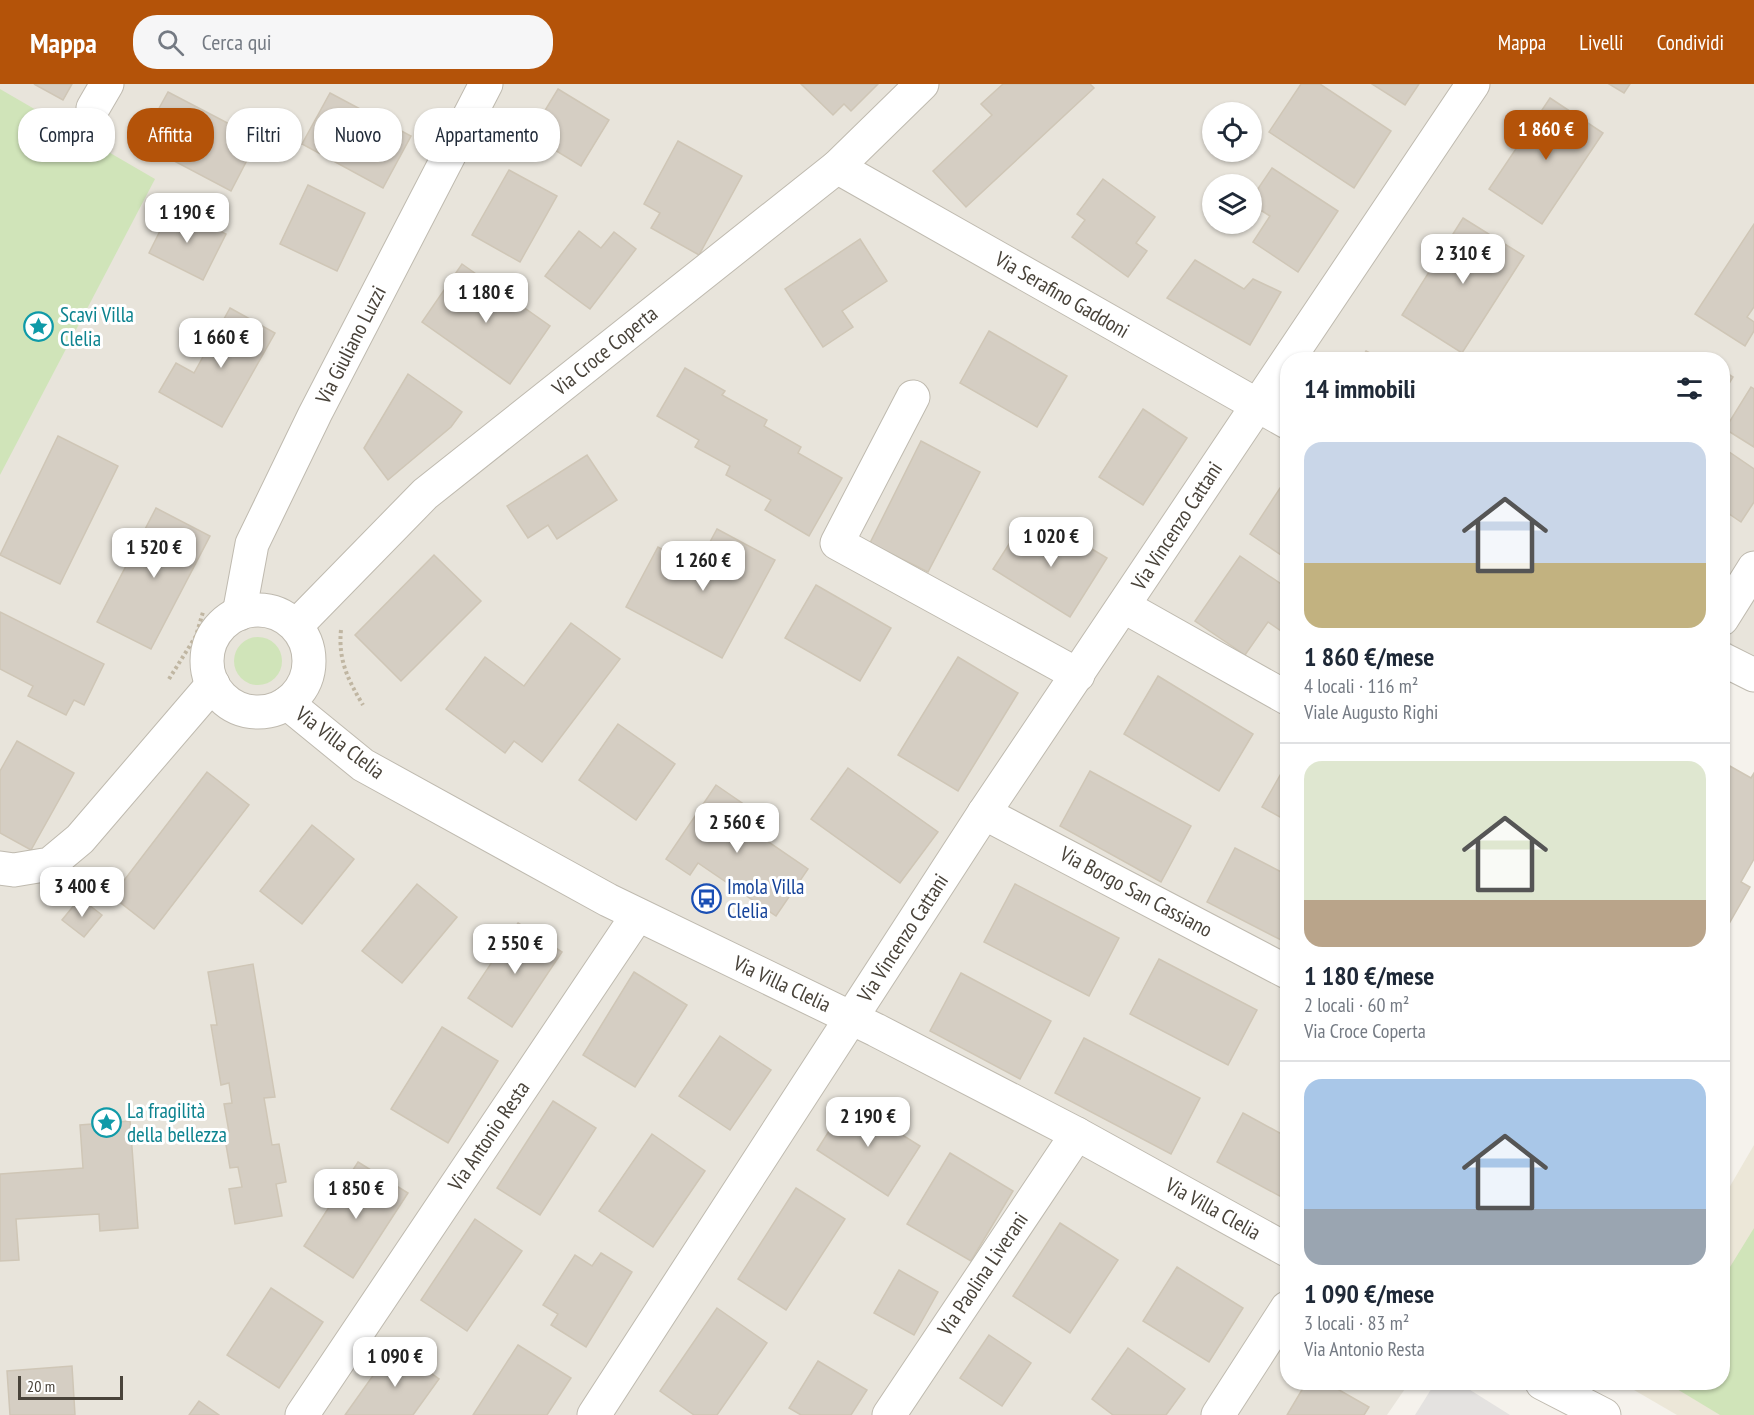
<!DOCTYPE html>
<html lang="it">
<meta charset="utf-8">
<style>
:root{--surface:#fff;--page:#f6f6f7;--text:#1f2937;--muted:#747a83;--line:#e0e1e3;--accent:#b45309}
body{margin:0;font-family:"PT Sans Narrow",sans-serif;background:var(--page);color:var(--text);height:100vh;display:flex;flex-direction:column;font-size:22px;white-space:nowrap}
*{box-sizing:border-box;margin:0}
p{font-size:20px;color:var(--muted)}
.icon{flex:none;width:33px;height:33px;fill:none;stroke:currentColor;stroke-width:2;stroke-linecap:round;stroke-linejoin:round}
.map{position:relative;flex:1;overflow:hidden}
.side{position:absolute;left:1280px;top:268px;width:450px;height:1038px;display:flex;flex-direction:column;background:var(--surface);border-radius:24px;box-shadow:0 2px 4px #0004}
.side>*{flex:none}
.hud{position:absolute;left:18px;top:24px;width:570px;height:54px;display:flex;gap:12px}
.buttons{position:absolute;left:1202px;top:18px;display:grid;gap:12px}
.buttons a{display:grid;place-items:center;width:60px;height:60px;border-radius:50%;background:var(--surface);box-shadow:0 2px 4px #0004;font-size:30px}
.scale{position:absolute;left:18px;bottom:15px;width:105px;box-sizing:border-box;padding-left:6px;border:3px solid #49433a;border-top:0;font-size:16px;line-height:21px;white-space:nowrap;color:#49433a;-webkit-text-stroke:4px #fff;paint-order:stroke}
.price{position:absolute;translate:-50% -51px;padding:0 14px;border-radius:12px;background:#fff;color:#222;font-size:20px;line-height:39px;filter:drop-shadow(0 2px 3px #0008)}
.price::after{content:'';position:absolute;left:50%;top:36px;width:18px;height:14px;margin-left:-9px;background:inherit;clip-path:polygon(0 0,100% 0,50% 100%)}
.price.selected{background:var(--accent);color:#fff}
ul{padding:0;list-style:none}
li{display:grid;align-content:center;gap:12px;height:318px;padding:0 24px}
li+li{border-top:2px solid var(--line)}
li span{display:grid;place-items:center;height:186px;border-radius:18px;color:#555}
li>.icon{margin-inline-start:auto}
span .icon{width:108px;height:108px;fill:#fffc;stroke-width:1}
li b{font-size:26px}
h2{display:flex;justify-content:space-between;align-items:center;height:72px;padding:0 24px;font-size:26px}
.chip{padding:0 21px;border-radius:24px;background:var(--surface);box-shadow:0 2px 4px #0004;font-size:21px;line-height:54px}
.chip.selected{background:var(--accent);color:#fff}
header{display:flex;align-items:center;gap:36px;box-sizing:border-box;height:84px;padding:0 30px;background:var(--accent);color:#fff}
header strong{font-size:28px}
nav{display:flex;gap:33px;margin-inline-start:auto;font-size:21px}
.search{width:420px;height:54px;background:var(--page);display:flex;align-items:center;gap:15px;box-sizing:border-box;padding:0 21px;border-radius:24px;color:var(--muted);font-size:22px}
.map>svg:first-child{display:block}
</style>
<header>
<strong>Mappa</strong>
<div class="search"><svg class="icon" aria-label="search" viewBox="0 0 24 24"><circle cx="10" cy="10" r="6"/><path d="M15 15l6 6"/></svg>Cerca qui</div>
<nav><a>Mappa</a><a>Livelli</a><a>Condividi</a></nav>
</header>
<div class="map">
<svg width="1754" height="1331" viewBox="0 0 1754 1331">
<rect width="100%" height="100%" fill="#f5f2ec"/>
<path fill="#e8e4db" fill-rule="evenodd" d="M0,0H1754V582L1722,564V276H1287V1299H1409L1387,1331H0ZM1212,28H1251V68H1212ZM1212,100H1251V140H1212Z"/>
<polygon fill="#ece7d8" points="1754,1061 1754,1331 1677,1331 1622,1299 1722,1299 1722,1116"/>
<g fill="#d0e4b9">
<polygon points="0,5 155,95 0,391"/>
<circle cx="258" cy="577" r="24"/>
<polygon points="1754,1144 1754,1331 1720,1331 1667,1299 1722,1299 1722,1196"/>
</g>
<polygon fill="#e4e2e0" points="1435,1299 1459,1299 1510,1331 1415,1331"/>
<g fill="#d5cec3" stroke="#cfc6b6" stroke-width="1.5">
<polygon points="34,0 72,0 63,16"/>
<polygon points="801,0 878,0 851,27 844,20 833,31"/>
<polygon points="1003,0 1090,0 1094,4 966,123 933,87 992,31 981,20"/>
<polygon points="1301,0 1320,0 1391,47 1354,104 1269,48"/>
<polygon points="1372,0 1419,0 1405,21"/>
<polygon points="1609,0 1630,0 1624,9"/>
<polygon points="558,5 609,36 581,82 530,51"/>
<polygon points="168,8 258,55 231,107 140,59"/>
<polygon points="330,9 411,52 383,104 302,60"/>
<polygon points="1550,14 1603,49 1542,140 1489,105"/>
<polygon points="678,57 742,92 699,171 651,144 660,129 644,120"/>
<polygon points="1272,84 1338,127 1298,188 1253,158 1270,132 1251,120 1251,115"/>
<polygon points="509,86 557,112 520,178 472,151"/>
<polygon points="1103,95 1155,133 1136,159 1147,167 1128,193 1072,153 1085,136 1077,130"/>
<polygon points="308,101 365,129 337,187 280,160"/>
<polygon points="172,123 226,150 203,196 149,169"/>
<polygon points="1463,134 1524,172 1462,269 1402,231"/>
<polygon points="1754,140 1754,223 1747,233 1754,238 1754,247 1745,262 1695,230"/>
<polygon points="579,147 601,164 614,148 636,165 590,225 545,192"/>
<polygon points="860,155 887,197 842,227 853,243 823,263 785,205"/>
<polygon points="1195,176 1244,205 1253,195 1281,208 1250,261 1167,214"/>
<polygon points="462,180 550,242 510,300 422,238"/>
<polygon points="230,224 275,249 222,343 159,308 176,279 194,289"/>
<polygon points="989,247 1067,292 1037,343 960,299"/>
<polygon points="1366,267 1383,276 1361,276"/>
<polygon points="685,284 725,307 722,311 767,336 764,342 801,363 798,369 842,394 809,452 765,426 771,416 726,391 730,382 695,363 699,356 657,332"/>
<polygon points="1722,286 1733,293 1722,311"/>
<polygon points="408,290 462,328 451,343 388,396 364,364"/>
<polygon points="1751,303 1754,305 1754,363 1725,345"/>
<polygon points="1143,325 1187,354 1143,421 1099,393"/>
<polygon points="58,352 118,382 60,500 0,471"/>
<polygon points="921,357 980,388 928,488 870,459"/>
<polygon points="1722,363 1754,385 1754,418 1741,438 1722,425"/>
<polygon points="587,371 617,416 557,455 548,441 528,454 507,422"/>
<polygon points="1282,401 1287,404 1287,475 1250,450"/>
<polygon points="156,424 210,452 151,565 97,538"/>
<polygon points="1020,443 1047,460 1057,444 1107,474 1070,533 993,485"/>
<polygon points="717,445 775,476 722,574 626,523 658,463 696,484"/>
<polygon points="434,471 481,517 401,597 355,551"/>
<polygon points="1240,472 1287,504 1287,551 1268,538 1245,571 1195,537"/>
<polygon points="816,501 891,544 860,597 785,554"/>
<polygon points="0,528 104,580 84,621 74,616 66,631 28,612 33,602 0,585"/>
<polygon points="571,539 620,575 542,678 514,657 505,669 446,625 485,573 524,602"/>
<polygon points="958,573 1018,609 958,707 898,671"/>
<polygon points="1158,592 1253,650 1219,707 1124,650"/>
<polygon points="618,640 675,680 636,736 579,696"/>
<polygon points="17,657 74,689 31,766 0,749 0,687"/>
<polygon points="1287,679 1287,737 1262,723"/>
<polygon points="1728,681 1751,694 1754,689 1754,775 1741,798 1750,803 1722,852 1722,691"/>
<polygon points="848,684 938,748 900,799 811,735"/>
<polygon points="1090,687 1191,742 1161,798 1060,742"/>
<polygon points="207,688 249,721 154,845 112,812"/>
<polygon points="716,701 742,719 732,733 808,785 776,832 698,779 690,791 666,775"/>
<polygon points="312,741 354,775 302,840 260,807"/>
<polygon points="1235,764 1287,791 1287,859 1207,818"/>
<polygon points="417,800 457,833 402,899 362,867"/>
<polygon points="1015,800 1119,854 1089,912 984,858"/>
<polygon points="80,814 102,831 84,853 62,836"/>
<polygon points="518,839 562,868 512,943 468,914"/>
<polygon points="1159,875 1257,926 1228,981 1130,930"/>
<polygon points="253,880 275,1013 264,1014 272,1061 279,1060 286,1098 276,1100 282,1132 235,1140 229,1105 242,1103 238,1083 230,1084 224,1049 229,1048 224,1020 232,1019 229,999 221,1001 211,941 217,941 208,888"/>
<polygon points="634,888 687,921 635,1003 583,971"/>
<polygon points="961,889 1051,937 1020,995 930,947"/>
<polygon points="442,943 498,977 448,1059 391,1025"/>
<polygon points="720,952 771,986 730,1046 679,1012"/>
<polygon points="1084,954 1200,1014 1171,1070 1055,1009"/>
<polygon points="553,1017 596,1044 540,1131 497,1104"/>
<polygon points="848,1017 920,1062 888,1112 817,1066"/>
<polygon points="1243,1029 1287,1053 1287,1116 1217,1078"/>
<polygon points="130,1037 138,1144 100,1147 99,1130 16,1135 19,1176 0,1177 0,1090 83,1084 80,1041"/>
<polygon points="652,1050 705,1087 653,1163 599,1127"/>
<polygon points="950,1069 1013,1107 971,1177 907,1140"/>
<polygon points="358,1078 408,1109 353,1194 304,1162"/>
<polygon points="796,1104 845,1135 786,1226 738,1195"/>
<polygon points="475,1135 522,1167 467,1247 421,1216"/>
<polygon points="1060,1139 1118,1176 1070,1249 1013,1212"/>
<polygon points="601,1169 632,1188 586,1263 551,1241 558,1230 543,1221 575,1171 592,1182"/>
<polygon points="1177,1183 1243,1224 1209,1278 1143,1237"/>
<polygon points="899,1186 938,1208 914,1251 874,1229"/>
<polygon points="271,1204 323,1238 279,1304 227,1271"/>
<polygon points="717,1224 767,1259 717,1331 694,1331 660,1307"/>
<polygon points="989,1251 1031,1279 1002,1322 960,1294"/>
<polygon points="518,1261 571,1294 547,1331 473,1331"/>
<polygon points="394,1262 439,1295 413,1331 345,1331"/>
<polygon points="1128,1264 1185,1305 1166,1331 1113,1331 1092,1315"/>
<polygon points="818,1277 867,1306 851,1331 801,1331 789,1324"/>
<polygon points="72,1282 75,1331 10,1331 7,1287"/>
<polygon points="1306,1299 1327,1299 1369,1323 1364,1331 1287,1331"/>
<polygon points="199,1317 219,1331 189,1331"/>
</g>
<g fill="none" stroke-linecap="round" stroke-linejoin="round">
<defs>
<g id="minor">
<polyline points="93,24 107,0"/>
<polyline points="837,83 1287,338"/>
<polyline points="913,313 837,459 1078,591"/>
<polyline points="1125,523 1287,614"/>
<circle cx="258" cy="577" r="51"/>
<polyline points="239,530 252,460 315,330 486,0"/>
<polyline points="1722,535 1754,484"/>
<polyline points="296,542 425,410 837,83 922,0"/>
<polyline points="1722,575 1754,591"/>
<polyline points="287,619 363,681 608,816 876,946 1077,1050 1287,1166"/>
<polyline points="984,729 1287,888"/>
<polyline points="0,784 14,786 50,780 80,755 213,600"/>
<polyline points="1542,1299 1604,1331"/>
<polyline points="302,1331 637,832"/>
<polyline points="594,1331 984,729 1473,0"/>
<polyline points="889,1331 1077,1050"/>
<polyline points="1218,1331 1287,1224"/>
</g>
</defs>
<use href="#minor" stroke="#bfbaaf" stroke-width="35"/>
<g stroke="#c0b6a2" stroke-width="4" stroke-dasharray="3 3" stroke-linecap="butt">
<path d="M341,546C338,576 348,596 363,621"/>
<polyline points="169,595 196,552 203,528"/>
</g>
<use href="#minor" stroke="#fff" stroke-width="33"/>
</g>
<defs>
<symbol id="sight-ring" viewBox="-11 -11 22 22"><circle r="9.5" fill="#fff" stroke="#0f9aa8" stroke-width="1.5"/><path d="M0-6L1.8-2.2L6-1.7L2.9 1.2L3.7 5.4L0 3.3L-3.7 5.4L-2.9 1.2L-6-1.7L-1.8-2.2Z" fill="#0f9aa8"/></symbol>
<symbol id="bus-ring" viewBox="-11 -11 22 22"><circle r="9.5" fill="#fff" stroke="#1a4fb4" stroke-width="1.5"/><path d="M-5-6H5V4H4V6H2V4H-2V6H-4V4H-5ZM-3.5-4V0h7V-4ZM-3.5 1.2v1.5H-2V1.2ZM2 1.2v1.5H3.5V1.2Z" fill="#1a4fb4"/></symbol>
</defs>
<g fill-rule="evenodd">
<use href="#sight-ring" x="22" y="226" width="33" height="33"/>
<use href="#bus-ring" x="690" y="798" width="33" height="33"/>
<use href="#sight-ring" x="90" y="1022" width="33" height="33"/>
</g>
<g text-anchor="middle" stroke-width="6" stroke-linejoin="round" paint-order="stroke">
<g font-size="21" fill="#49433a" stroke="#fff">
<text transform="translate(1062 211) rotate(30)" y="7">Via Serafino Gaddoni</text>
<text transform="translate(351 261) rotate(-63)" y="7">Via Giuliano Luzzi</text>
<text transform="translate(605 267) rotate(-39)" y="7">Via Croce Coperta</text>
<text transform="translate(1177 442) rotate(-57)" y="7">Via Vincenzo Cattani</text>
<text transform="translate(340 659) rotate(37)" y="7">Via Villa Clelia</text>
<text transform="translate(1136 808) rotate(28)" y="7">Via Borgo San Cassiano</text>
<text transform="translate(903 854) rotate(-57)" y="7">Via Vincenzo Cattani</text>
<text transform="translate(782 900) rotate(25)" y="7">Via Villa Clelia</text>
<text transform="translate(489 1052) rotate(-56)" y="7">Via Antonio Resta</text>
<text transform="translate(1213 1125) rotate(29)" y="7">Via Villa Clelia</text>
<text transform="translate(983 1190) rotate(-56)" y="7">Via Paolina Liverani</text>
</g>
<g font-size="21" fill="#0d838f" stroke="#fff" text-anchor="start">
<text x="60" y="238">Scavi Villa<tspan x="60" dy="24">Clelia</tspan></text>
<text x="127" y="1034">La fragilità<tspan x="127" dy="24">della bellezza</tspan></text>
</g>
<g font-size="21" fill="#164399" stroke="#fff" text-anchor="start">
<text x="727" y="810">Imola Villa<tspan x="727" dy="24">Clelia</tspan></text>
</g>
</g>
</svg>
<div class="buttons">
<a><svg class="icon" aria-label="locate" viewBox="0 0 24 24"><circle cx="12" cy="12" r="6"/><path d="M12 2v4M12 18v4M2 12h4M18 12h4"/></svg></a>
<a><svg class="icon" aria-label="layers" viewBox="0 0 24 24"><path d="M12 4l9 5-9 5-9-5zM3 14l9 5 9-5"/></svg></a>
</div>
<div class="scale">20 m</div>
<b class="price selected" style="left:1546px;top:77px">1 860 €</b>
<b class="price" style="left:187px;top:160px">1 190 €</b>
<b class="price" style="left:1463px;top:201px">2 310 €</b>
<b class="price" style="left:486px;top:240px">1 180 €</b>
<b class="price" style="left:221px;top:285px">1 660 €</b>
<b class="price" style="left:1051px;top:484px">1 020 €</b>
<b class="price" style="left:154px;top:495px">1 520 €</b>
<b class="price" style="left:703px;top:508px">1 260 €</b>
<b class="price" style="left:737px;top:770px">2 560 €</b>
<b class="price" style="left:82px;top:834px">3 400 €</b>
<b class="price" style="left:515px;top:891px">2 550 €</b>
<b class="price" style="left:868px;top:1064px">2 190 €</b>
<b class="price" style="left:356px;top:1136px">1 850 €</b>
<b class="price" style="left:395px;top:1304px">1 090 €</b>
<div class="hud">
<a class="chip">Compra</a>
<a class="chip selected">Affitta</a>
<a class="chip">Filtri</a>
<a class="chip">Nuovo</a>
<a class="chip">Appartamento</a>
</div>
<section class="side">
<h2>14 immobili<svg class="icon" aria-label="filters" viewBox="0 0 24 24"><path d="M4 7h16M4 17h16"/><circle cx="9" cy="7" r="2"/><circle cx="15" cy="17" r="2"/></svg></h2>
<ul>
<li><span style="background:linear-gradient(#c9d6e8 65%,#c2b280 0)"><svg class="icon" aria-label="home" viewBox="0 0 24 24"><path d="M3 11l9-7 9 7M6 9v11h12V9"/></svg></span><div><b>1 860 €/mese</b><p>4 locali · 116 m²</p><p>Viale Augusto Righi</p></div></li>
<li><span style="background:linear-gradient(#dfe7d0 75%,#b9a48a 0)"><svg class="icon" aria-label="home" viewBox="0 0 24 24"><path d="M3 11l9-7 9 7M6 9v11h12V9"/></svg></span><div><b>1 180 €/mese</b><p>2 locali · 60 m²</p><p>Via Croce Coperta</p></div></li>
<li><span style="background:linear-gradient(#a9c7e8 70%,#9aa5b1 0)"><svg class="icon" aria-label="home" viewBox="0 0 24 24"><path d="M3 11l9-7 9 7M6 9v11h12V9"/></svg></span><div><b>1 090 €/mese</b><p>3 locali · 83 m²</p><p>Via Antonio Resta</p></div></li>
</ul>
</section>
</div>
